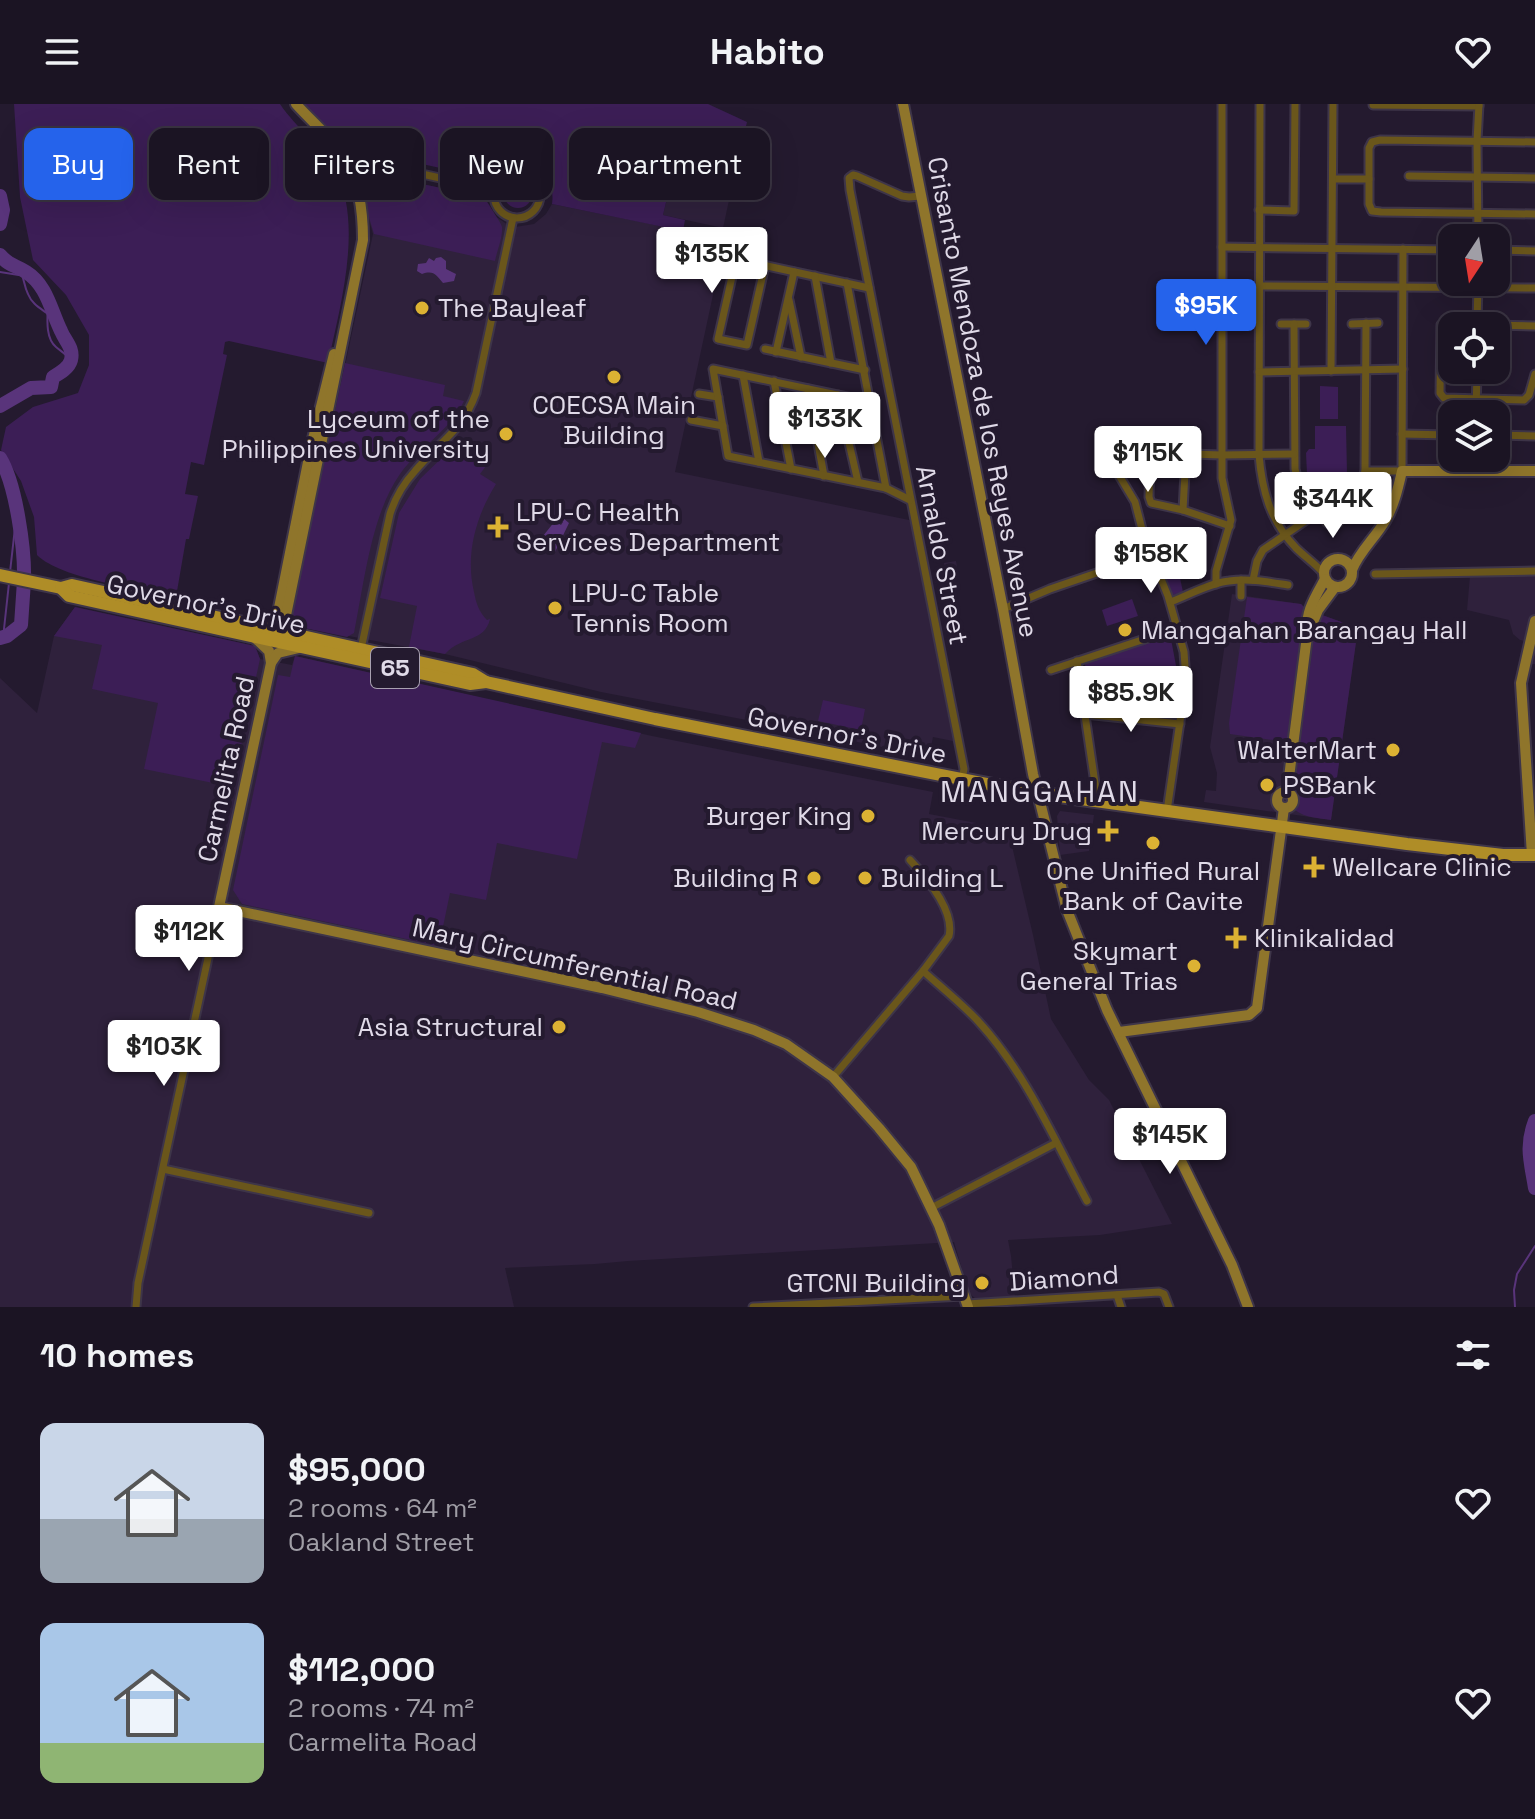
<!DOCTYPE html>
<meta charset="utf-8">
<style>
:root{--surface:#1b1423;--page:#282130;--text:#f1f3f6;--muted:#a09ea6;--line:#393341;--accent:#2563eb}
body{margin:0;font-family:"Space Grotesk",sans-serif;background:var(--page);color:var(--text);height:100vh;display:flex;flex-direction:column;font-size:30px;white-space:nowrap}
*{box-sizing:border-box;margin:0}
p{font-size:26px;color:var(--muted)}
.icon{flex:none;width:44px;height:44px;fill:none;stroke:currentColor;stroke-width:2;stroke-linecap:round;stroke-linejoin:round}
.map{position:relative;height:1203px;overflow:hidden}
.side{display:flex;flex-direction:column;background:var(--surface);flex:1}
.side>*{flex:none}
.hud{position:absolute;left:24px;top:24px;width:800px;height:72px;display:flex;gap:16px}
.needle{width:52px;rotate:192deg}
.tools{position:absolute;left:1438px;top:120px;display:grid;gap:16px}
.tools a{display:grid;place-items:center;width:72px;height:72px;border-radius:16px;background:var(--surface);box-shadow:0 8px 32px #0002,0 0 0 2px var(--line);font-size:40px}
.price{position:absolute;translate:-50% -68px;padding:0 18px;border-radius:8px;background:#fff;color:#222;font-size:26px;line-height:52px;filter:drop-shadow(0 2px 4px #0008)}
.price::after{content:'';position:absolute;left:50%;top:48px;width:24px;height:18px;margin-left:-12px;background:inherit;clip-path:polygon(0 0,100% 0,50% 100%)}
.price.active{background:var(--accent);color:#fff}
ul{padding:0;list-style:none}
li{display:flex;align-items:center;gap:24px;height:200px;padding:0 40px}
li span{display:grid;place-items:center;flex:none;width:224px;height:160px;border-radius:16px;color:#555}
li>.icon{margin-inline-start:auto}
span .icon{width:96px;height:96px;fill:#fffc;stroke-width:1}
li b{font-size:34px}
h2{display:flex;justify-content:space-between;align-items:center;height:96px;padding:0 40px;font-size:34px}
.pill{padding:0 28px;border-radius:16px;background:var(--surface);box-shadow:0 8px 32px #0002,0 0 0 2px var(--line);font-size:28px;line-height:72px}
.pill.active{background:var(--accent);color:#fff}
header{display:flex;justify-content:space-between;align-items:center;height:104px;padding:0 40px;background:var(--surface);font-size:36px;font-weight:800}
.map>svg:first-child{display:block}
</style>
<header><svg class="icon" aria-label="menu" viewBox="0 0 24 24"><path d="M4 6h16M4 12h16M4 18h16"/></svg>Habito<svg class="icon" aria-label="heart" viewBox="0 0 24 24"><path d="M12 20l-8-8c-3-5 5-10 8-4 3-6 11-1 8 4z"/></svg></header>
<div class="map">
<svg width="1535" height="1203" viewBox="0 0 1535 1203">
<rect width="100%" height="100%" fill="#241a2f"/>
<g fill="#2f213c">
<polygon points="677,51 736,64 723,124 663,111"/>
<polygon points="360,67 484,93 495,112 508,121 515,123 534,120 546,110 552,100 725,135 675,368 909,416 912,420 953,637 933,633 929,653 796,625 794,629 785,627 779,620 779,615 767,612 762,619 601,588 445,550 290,521 373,130 356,70"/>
<polygon points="956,457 959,474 955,476 958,487 950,489 947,477 935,479 933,471 945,468 944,459"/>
<polygon points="1535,467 1535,560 1528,560 1534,539 1520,536 1513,530 1509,516 1467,506 1470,472"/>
<polygon points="1232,490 1301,500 1306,505 1358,524 1331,716 1204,698 1206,686 1216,687 1217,669 1210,643"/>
<polygon points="75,503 255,542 260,555 292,561 295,552 652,632 933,688 929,710 1008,725 1033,831 1051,915 1089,976 1109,996 1172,1120 1100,1131 1008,1136 1011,1152 1015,1192 976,1195 969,1189 954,1138 628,1157 595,1160 505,1164 514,1203 0,1203 0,574 37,609 54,532"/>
<polygon points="1060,707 1094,711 1089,747 1060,751 1057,712"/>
</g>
<g fill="#3c1e56">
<path d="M14,0H280C296,24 321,41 335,66C364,119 340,203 328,259L229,237L225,238L223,250L227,251L204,361L191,358L185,390L198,392L189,435H186L176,493C141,485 61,475 37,451L34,413L21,377L1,346L6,323L33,303L78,289L89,261V231L66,191L33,156L20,93Z"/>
<path d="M302,0H708L747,18L736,64L677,52L663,111L685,116L683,127L552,100C556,74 536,48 508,59C499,62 494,70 486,74L349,44L336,36Z"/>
<path d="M360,67L484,93C487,98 502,120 502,123C503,133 497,147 495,157L374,130L356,70Z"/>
<circle cx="518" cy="90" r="14"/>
<path d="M345,259L445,281L443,292L464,297C449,328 419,343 400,370C371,411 364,480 354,529L347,533L290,521Z"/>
<polygon points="1320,282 1338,283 1338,315 1320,315"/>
<polygon points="1315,322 1346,322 1347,370 1307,370 1306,349 1309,345 1315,345"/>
<path d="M452,344L486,362L480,370L496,380C476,412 465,450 474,488C476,499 479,508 487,516L490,515C485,538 461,532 445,550L409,543L417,502L380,494L399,409L420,375Z"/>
<polygon points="1159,454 1177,460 1183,488 1171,492"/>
<polygon points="1247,493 1301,500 1306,505 1287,640 1280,639 1280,637 1230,630 1229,619"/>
<polygon points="1132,495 1138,512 1107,522 1102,506"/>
<polygon points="75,503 255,542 260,555 234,674 223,681 144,665 158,599 92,585 102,541 54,532"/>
<path d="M1322,511L1358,524L1331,716C1318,714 1306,714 1295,706L1294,685L1315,524Z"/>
<polygon points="1170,530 1178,572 1172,612 1091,602 1085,560"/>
<polygon points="295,552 641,629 635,644 602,638 577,755 497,739 486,796 450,789 439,842 242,800 233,786 278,571 290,573"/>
<polygon points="823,596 865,605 861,626 818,617"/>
</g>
<g fill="#59347b">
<path d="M441,153L446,157V165L456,170L454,177L443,179C436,171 434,166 422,170L417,167L418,160L426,159L429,154L434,157L436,154Z"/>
<polygon points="563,414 569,419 555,448 539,437 555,417 561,421 563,418 560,416"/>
</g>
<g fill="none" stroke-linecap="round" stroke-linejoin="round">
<g stroke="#59347b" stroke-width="2">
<polyline points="0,103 3,106"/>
<path d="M18,164C25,173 23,180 28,190C32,200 40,204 48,210"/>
<polyline points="0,168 31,173"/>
<path d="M48,196C48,210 44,233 56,243C63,249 66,249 70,258"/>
<polyline points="10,468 17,406"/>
<polyline points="0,537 3,534 9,479"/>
<polyline points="1515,1203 1514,1186 1517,1170 1535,1142"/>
</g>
<g stroke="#59347b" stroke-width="14">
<polyline points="0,92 3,106 0,120"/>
<path d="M0,151C9,162 15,161 26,168C47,181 51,207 61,227C65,237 74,244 71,256C69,264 60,269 53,273L51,283L31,284L0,302"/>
<path d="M0,354C16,380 25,446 24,477C23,491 22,506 21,521L7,532L0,534"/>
<path d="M1535,1017C1525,1043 1531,1058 1535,1084"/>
</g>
<defs>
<g id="street">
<path d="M1260,0L1259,351C1262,386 1270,417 1296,444C1305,453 1316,460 1324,470"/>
<polyline points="1373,1 1479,2"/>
<polyline points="1535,38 1380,36 1372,38 1369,44 1369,100 1372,107 1381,108 1535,110"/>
<polyline points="340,59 345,55 359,56 494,86"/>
<circle cx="517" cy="91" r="23"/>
<polyline points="1409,72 1535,74"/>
<polyline points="1333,75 1369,75"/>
<polyline points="921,92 909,93 902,92 857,72 853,71 849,74 850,86 964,665 962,675"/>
<polyline points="1259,106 1294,107 1295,0"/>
<polyline points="1478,134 1477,37 1479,0"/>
<polyline points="1222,143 1452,146"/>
<polyline points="1496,146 1535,147"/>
<polyline points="721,152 869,184"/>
<polyline points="736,155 718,235 747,241 765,161"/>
<polyline points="815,172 831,259"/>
<polyline points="847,179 886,384"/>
<polyline points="1259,182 1535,184"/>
<polyline points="789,196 801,253"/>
<polyline points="1281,220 1306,220"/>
<path d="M1294,220L1295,365C1299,382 1306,407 1323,413"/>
<polyline points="1352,220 1378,219"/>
<polyline points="1477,222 1478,178"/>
<polyline points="1535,222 1444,220 1441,221 1440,289 1444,294 1524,296 1529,291 1535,270"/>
<polyline points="765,245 865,266"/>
<polyline points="776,248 794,168"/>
<polyline points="1496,260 1498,260"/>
<polyline points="1331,267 1333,0"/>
<polyline points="1259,268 1403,265"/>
<polyline points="743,271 759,358"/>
<polyline points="774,277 791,365"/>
<polyline points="808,285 824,372"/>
<polyline points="699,290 718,293"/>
<polyline points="838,291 858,378"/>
<polyline points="871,298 713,265 728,352 886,384 910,396"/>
<polyline points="1476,310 1477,266"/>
<polyline points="691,316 723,322"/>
<polyline points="1402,330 1452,331"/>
<polyline points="1496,331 1535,332"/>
<polyline points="1111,341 1114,363 1135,398 1144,433 1168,492 1184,548 1186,576 1167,707"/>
<polyline points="1365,367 1402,367 1403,145"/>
<polyline points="1475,367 1475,354"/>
<path d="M1329,403L1324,407L1323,413L1327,419L1333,421L1338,419C1343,413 1342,407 1336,403"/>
<polyline points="1183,406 1186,350"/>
<path d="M1341,409C1355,401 1360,383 1365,367L1366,219"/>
<polyline points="1230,422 1183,406 1151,399 1149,393 1150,352 1157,349 1222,351 1294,350"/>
<polyline points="1375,470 1535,467"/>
<polyline points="1253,476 1257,457 1263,446 1315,410"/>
<polyline points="1216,480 1216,467 1231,416 1222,374 1222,0"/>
<polyline points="1241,492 1241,476"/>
<path d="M1173,497C1191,490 1210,479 1229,477C1249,474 1269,478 1288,481"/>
<polyline points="1003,505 1050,485 1152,450"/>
<path d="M361,545L390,410C395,394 404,379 415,367C439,338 462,328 476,289L513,114"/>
<polyline points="1077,557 1096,686 1095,697"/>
<polyline points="1051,566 1178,524"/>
<polyline points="1085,610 1180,620"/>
<path d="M923,867C941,883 961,899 978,917C1026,969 1054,1035 1087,1097"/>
<path d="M833,973L923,867L949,832C955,806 926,773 910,756"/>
<polyline points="163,1065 369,1109"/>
<polyline points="931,1104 1056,1039"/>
<polyline points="1117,1191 1121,1203"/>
<polyline points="967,1200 1159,1188 1164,1190 1169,1203"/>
<polyline points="136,1203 138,1179 219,803"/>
<polyline points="753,1203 963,1192"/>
</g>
<g id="secondary">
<polyline points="903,0 1003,505 1033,670 1067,806 1107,906 1232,1161 1248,1203"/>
<circle cx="1338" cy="469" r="14"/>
<path d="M1352,466C1359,448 1375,434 1385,417C1394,402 1398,384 1402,367H1535"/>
<polyline points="265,523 276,519 311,343 334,250"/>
<path d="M293,529L284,521L363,136C363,109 360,80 346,56C333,35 312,18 296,0"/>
<polyline points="1308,530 1318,506 1335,483"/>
<polyline points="254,533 269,547 271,559 219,803 602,884 698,908 754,926 786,940 833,973 879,1024 911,1063 939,1121 968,1203"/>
<polyline points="271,559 278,549 299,544"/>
<circle cx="1285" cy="696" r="8"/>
<path d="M1287,689L1307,532C1305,508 1314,495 1325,475"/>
<polyline points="1532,751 1521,579 1535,517"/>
<polyline points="1119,928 1249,911 1257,904 1284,704"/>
</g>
<g id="primary">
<polyline points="0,471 61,484 72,481 473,570 486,578 655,615 1023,687 1407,740 1503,751 1535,751"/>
<polyline points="61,484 69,492 470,580 486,578"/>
</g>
</defs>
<use href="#street" stroke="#3e3549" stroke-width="11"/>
<use href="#secondary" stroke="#3e3549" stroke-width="14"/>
<use href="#primary" stroke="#3e3549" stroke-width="16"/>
<use href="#street" stroke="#6a561b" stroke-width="7"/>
<use href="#secondary" stroke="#8f752b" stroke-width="10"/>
<use href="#primary" stroke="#af8d27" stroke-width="12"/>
</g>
<g fill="#dcb233" stroke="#241a2f" stroke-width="3">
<circle cx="422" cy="204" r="8"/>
<circle cx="614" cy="273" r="8"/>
<circle cx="506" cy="330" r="8"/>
<path d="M494 411h8v8h8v8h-8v8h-8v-8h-8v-8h8z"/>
<circle cx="555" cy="504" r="8"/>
<circle cx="1125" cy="526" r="8"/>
<circle cx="1393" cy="646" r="8"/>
<circle cx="1267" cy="681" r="8"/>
<circle cx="868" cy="712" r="8"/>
<path d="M1104 715h8v8h8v8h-8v8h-8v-8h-8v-8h8z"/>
<circle cx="1153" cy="739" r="8"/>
<path d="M1310 751h8v8h8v8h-8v8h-8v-8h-8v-8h8z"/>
<circle cx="814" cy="774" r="8"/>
<circle cx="865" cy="774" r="8"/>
<path d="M1232 822h8v8h8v8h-8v8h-8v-8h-8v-8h8z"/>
<circle cx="1194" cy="862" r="8"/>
<circle cx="559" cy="923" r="8"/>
<circle cx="982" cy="1179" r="8"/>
</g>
<g text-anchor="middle" stroke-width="8" stroke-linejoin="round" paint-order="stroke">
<rect fill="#241a2f" stroke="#a8a0b0" stroke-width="2" x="371" y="544" width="48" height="40" rx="6"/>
<g font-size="24" font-weight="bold" fill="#e0dae8">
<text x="395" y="572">65</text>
</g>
<g font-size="26" fill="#e0dae8" stroke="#241a2f" text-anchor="start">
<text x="438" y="213">The Bayleaf</text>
<text x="614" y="310" text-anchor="middle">COECSA Main<tspan x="614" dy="30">Building</tspan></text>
<text x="490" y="324" text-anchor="end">Lyceum of the<tspan x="490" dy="30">Philippines University</tspan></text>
<text x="516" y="417">LPU-C Health<tspan x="516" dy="30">Services Department</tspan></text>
<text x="571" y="498">LPU-C Table<tspan x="571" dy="30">Tennis Room</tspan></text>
<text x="1141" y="535">Manggahan Barangay Hall</text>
<text x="1377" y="655" text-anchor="end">WalterMart</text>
<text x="1283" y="690">PSBank</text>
<text x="852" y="721" text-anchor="end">Burger King</text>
<text x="1092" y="736" text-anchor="end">Mercury Drug</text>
<text x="1332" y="772">Wellcare Clinic</text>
<text x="1153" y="776" text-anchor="middle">One Unified Rural<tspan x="1153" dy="30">Bank of Cavite</tspan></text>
<text x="798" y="783" text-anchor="end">Building R</text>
<text x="881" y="783">Building L</text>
<text x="1254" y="843">Klinikalidad</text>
<text x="1178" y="856" text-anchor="end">Skymart<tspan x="1178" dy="30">General Trias</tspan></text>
<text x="543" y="932" text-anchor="end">Asia Structural</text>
<text x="966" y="1188" text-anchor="end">GTCNI Building</text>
</g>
<g font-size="26" fill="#e0dae8" stroke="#241a2f">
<text transform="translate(983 293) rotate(79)" y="9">Crisanto Mendoza de los Reyes Avenue</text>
<text transform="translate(942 451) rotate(79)" y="9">Arnaldo Street</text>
<text transform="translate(206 500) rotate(12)" y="9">Governor's Drive</text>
<text transform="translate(847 631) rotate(11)" y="9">Governor's Drive</text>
<text transform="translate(226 665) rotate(-78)" y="9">Carmelita Road</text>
<text transform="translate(575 860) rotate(13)" y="9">Mary Circumferential Road</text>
<text transform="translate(1064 1174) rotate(-4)" y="9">Diamond</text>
</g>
<g font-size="30" letter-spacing="2" fill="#e0dae8" stroke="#241a2f">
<text x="1040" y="698">MANGGAHAN</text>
</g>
</g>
</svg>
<div class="tools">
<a><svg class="needle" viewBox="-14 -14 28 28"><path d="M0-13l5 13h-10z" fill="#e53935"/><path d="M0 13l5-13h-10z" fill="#a09ea6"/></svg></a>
<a><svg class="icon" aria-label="locate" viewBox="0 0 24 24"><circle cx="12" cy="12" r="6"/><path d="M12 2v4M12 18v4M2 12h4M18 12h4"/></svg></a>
<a><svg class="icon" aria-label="layers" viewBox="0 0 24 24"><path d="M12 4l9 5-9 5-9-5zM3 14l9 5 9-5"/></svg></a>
</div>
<b class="price" style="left:712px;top:191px">$135K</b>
<b class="price active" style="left:1206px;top:243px">$95K</b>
<b class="price" style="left:825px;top:356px">$133K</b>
<b class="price" style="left:1148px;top:390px">$115K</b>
<b class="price" style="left:1333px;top:436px">$344K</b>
<b class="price" style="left:1151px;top:491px">$158K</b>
<b class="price" style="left:1131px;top:630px">$85.9K</b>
<b class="price" style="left:189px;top:869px">$112K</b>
<b class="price" style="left:164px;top:984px">$103K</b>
<b class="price" style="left:1170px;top:1072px">$145K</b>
<div class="hud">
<a class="pill active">Buy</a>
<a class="pill">Rent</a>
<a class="pill">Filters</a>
<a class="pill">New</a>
<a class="pill">Apartment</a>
</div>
</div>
<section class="side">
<h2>10 homes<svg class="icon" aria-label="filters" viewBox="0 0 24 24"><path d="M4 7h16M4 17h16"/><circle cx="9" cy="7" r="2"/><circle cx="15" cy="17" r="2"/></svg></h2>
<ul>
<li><span style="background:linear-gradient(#c9d6e8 60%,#9aa5b1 0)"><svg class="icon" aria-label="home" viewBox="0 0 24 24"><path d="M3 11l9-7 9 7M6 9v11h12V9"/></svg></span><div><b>$95,000</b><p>2 rooms · 64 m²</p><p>Oakland Street</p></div><svg class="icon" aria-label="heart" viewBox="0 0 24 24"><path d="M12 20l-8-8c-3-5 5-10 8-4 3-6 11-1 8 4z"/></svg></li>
<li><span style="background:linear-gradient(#a9c7e8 75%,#8fb573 0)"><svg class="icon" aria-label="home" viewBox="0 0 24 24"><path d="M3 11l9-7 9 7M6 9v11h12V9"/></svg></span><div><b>$112,000</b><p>2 rooms · 74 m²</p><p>Carmelita Road</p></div><svg class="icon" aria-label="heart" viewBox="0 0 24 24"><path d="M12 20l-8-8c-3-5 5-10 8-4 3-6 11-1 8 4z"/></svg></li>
</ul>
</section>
